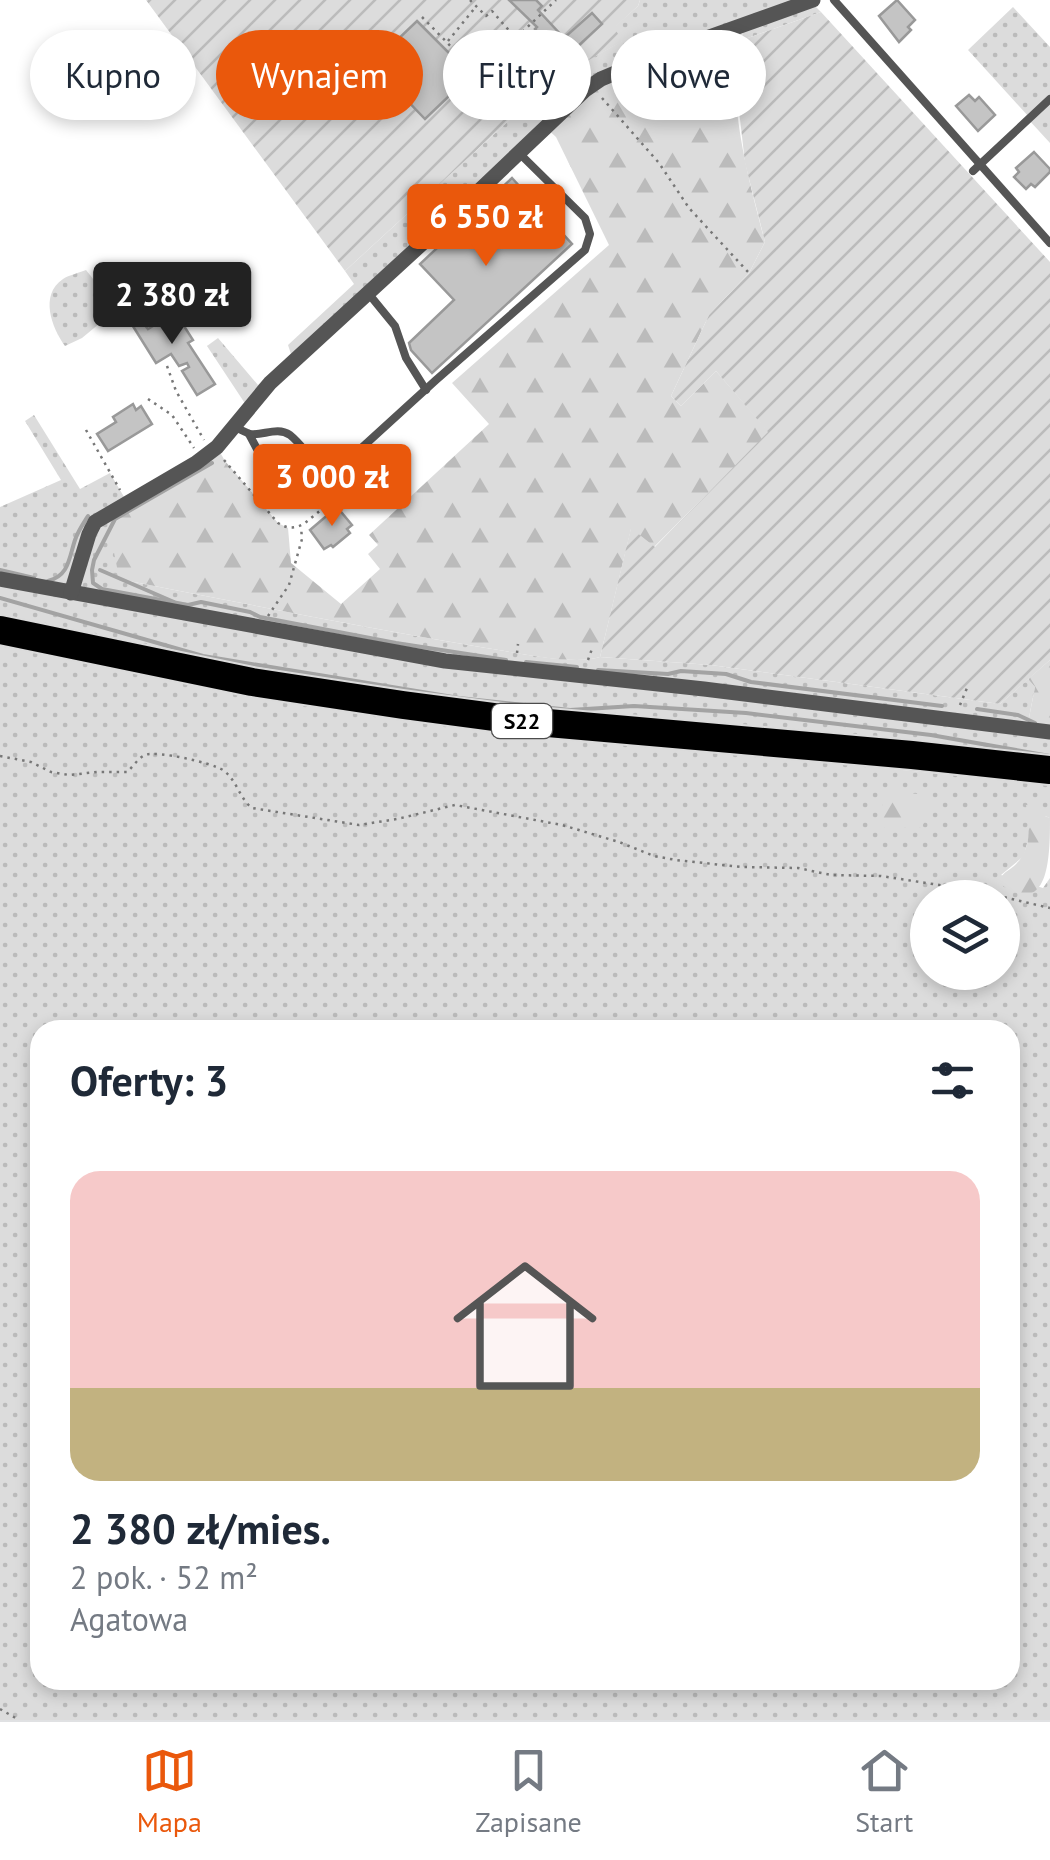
<!DOCTYPE html>
<html lang="pl">
<meta charset="utf-8">
<style>
:root{--surface:#fff;--page:#f2f2f3;--text:#1f2937;--muted:#747a83;--line:#e0e1e3;--accent:#ea580c}
body{margin:0;font-family:"PT Sans",sans-serif;background:var(--page);color:var(--text);height:100vh;display:flex;flex-direction:column;font-size:38px;white-space:nowrap}
*{box-sizing:border-box;margin:0}
p{font-size:32px;color:var(--muted)}
.icon{flex:none;width:55px;height:55px;fill:none;stroke:currentColor;stroke-width:2;stroke-linecap:round;stroke-linejoin:round}
.map{position:relative;flex:1;overflow:hidden}
.side{position:absolute;left:30px;top:1020px;width:990px;height:670px;display:flex;flex-direction:column;background:var(--surface);border-radius:30px;box-shadow:0 5px 15px #0003}
.side>*{flex:none}
.top-card{position:absolute;left:30px;top:30px;width:990px;height:90px;display:flex;gap:20px}
.buttons{position:absolute;left:910px;top:880px;display:grid;gap:20px}
.buttons a{display:grid;place-items:center;width:110px;height:110px;border-radius:50%;background:var(--surface);box-shadow:0 5px 15px #0003;font-size:50px}
.price{position:absolute;translate:-50% -85px;padding:0 22px;border-radius:10px;background:var(--accent);color:#fff;font-size:32px;line-height:65px;filter:drop-shadow(0 2px 5px #0008)}
.price::after{content:'';position:absolute;left:50%;top:60px;width:30px;height:22px;margin-left:-15px;background:inherit;clip-path:polygon(0 0,100% 0,50% 100%)}
.price.selected{background:#222;color:#fff}
ul{padding:0;list-style:none}
li{display:grid;align-content:center;gap:20px;height:530px;padding:0 40px}
li+li{border-top:2px solid var(--line)}
li span{display:grid;place-items:center;height:310px;border-radius:30px;color:#555}
li>.icon{margin-inline-start:auto}
span .icon{width:180px;height:180px;fill:#fffc;stroke-width:1}
li b{font-size:42px}
h2{display:flex;justify-content:space-between;align-items:center;height:120px;padding:0 40px;font-size:42px}
.chip{padding:0 35px;border-radius:45px;background:var(--surface);box-shadow:0 5px 15px #0003;font-size:35px;line-height:90px}
.chip.selected{background:var(--accent);color:#fff}
.menu{display:flex;justify-content:space-around;align-items:center;height:140px;border-top:2px solid var(--line);background:var(--surface);font-size:28px;color:var(--muted)}
.menu a{display:grid;justify-items:center;gap:5px}
.menu .selected{color:var(--accent)}
.map>svg:first-child{display:block}
</style>
<div class="map">
<svg width="1050" height="1720" viewBox="0 0 1050 1720">
<defs>
<pattern id="grass-dots" width="8" height="8" patternUnits="userSpaceOnUse" patternTransform="scale(2.5)"><rect width="8" height="8" fill="#dcdcdc"/><path d="M2 2h.1M6 6h.1" fill="none" stroke="#bbb" stroke-width="1.8" stroke-linecap="round"/></pattern>
<pattern id="forest-firs" width="22" height="20" patternUnits="userSpaceOnUse" patternTransform="scale(2.5)"><rect width="22" height="20" fill="#dcdcdc"/><path d="M5 1l3.5 6h-7zM16 11l3.5 6h-7z" fill="#bbb"/></pattern>
<pattern id="garden-furrows" width="10" height="10" patternUnits="userSpaceOnUse" patternTransform="scale(2.5)"><rect width="10" height="10" fill="#dcdcdc"/><path d="M-1 1l2-2M0 10L10 0M9 11l2-2" fill="none" stroke="#bbb"/></pattern>
</defs>
<rect width="100%" height="100%" fill="#fff"/>
<g fill="url(#grass-dots)" fill-rule="evenodd">
<polygon points="640,0 813,0 811,2 821,12 742,40 743,24 619,71 248,408 207,346 218,338 258,385 291,354 288,345 354,284 345,271 553,80 622,41 613,28 638,6"/>
<polygon points="1013,7 1050,47 1050,143 1028,119 1029,117 968,50"/>
<path d="M86,270L117,309L82,338L65,346C52,328 39,295 63,279C69,275 79,273 86,270Z"/>
<path d="M34,415L80,489L110,473L127,502L115,519L129,581C247,604 366,628 486,648C515,652 573,666 600,657L711,665L1000,704L1028,679L1035,687L1027,728L1050,732V760L573,715L279,676L0,619V507L61,480L25,421Z"/>
<path d="M0,642L499,729L1050,785V818L1045,816L1031,827L1024,856L1001,875L1043,888L1050,878V1720H0ZM928,898H1002V972H928ZM40,1030H1010V1680H40Z"/>
</g>
<g fill="url(#forest-firs)">
<path d="M743,23C742,42 735,60 735,78C736,134 751,188 765,242L749,273L709,315L671,396L681,406L716,371L769,432L654,547L631,529L600,657C574,666 514,652 486,648C366,628 247,604 129,581L119,577L109,528L115,519L111,511L217,447L225,461L278,523L288,528L291,563L341,604L380,569L368,554L378,545L369,535L489,424L452,383L609,245L556,137L544,126L571,100Z"/>
<polygon points="1050,660 1050,732 1027,728 1035,687 1028,679"/>
<polygon points="884,791 929,795 927,816 922,827 914,830 904,827 892,831 881,826"/>
<path d="M1026,805L1044,808L1045,816L1050,818C1050,855 1050,921 999,883C1002,872 1006,873 1014,866C1032,850 1030,826 1026,805Z"/>
</g>
<g fill="url(#garden-furrows)">
<polygon points="146,0 640,0 638,6 614,28 623,41 553,80 345,271"/>
<polygon points="821,12 1050,262 1050,660 1000,704 711,665 600,657 631,528 655,547 768,432 716,371 681,406 671,396 709,315 749,273 765,242 745,163 735,75 742,40"/>
</g>
<g fill="none" stroke-linecap="round" stroke-linejoin="round">
<g stroke="#a3a3a3" stroke-width="4">
<polyline points="212,463 115,519 94,560 92,570 93,583 102,589 188,605 201,602 250,612 260,617 396,643 506,660"/>
<polyline points="0,570 34,578"/>
<polyline points="100,570 174,602"/>
<path d="M48,581C69,576 69,558 75,540C78,531 83,524 88,516"/>
<polyline points="0,598 203,656 459,698 570,710 634,706 746,713 931,735 1050,756"/>
<polyline points="526,662 577,667"/>
<polyline points="598,670 668,674 681,671 726,674 751,682 942,706"/>
<polyline points="977,709 1018,715 1035,723"/>
</g>
</g>
<g fill="#c4c4c4" stroke="#999" stroke-width="2.5">
<polygon points="509,0 536,0 542,6 538,10 564,38 592,13 602,24 563,60 535,29 537,27"/>
<polygon points="897,0 915,20 908,27 911,30 899,42 879,16"/>
<polygon points="417,21 471,75 425,119 372,64"/>
<polygon points="969,95 975,101 979,97 995,115 978,131 956,106"/>
<polygon points="1034,152 1050,169 1050,172 1035,187 1031,184 1026,189 1014,177 1019,172 1016,168"/>
<polygon points="512,178 572,244 432,373 411,350 409,343 454,300 420,264"/>
<polygon points="127,303 148,329 175,312 193,340 188,343 215,384 197,395 182,371 189,367 187,363 179,366 171,354 156,363 121,307"/>
<polygon points="133,404 136,410 141,406 152,424 108,451 97,434 116,422 113,417"/>
<polygon points="387,463 404,483 395,490 398,493 385,504 377,494 365,504 354,491"/>
<polygon points="337,507 352,525 347,529 350,533 333,547 331,545 324,549 310,530"/>
</g>
<g fill="none" stroke-linecap="round" stroke-linejoin="round">
<defs>
<polyline id="trunk" points="0,630 252,682 403,705 525,721 912,755 1050,770"/>
</defs>
<use href="#trunk" stroke="#dbdbdb" stroke-width="32"/>
<g stroke="#777" stroke-width="2.5" stroke-dasharray="2.5 5" stroke-linecap="butt">
<polyline points="470,0 486,16 492,11 563,92"/>
<polyline points="422,17 476,72"/>
<polyline points="517,37 556,0"/>
<polyline points="448,41 474,9"/>
<polyline points="602,98 659,163 689,208 749,273"/>
<polyline points="167,366 176,391 204,440"/>
<polyline points="148,399 172,415 194,448"/>
<polyline points="86,430 120,490"/>
<path d="M224,460L278,523C287,529 296,529 305,523L383,459"/>
<polyline points="268,616 289,585 302,539 301,527"/>
<polyline points="517,653 518,644"/>
<polyline points="588,660 593,646"/>
<polyline points="960,705 967,688"/>
<path d="M0,756L31,762L51,772L69,775L97,772H127C133,767 138,758 145,755C156,750 212,763 223,770C237,780 239,798 252,808L359,825L397,819L455,805L562,825L619,842L654,856L676,860L741,867L798,868L831,875L881,876L978,891L1050,908"/>
<polyline points="0,1709 19,1720"/>
</g>
<g stroke="#555" stroke-width="8">
<polyline points="834,0 1050,243"/>
<polyline points="973,171 1050,99"/>
<polyline points="368,293 395,326 406,358 426,390"/>
<path d="M235,427C237,428 247,433 250,434C263,436 277,426 290,435C311,452 310,471 344,465"/>
<polyline points="249,434 257,449"/>
<polyline points="323,483 436,380 585,250 590,234 585,218 518,152"/>
</g>
<g stroke="#555" stroke-width="15">
<polyline points="0,579 445,661 704,689 1050,732"/>
<polyline points="71,593 89,534 95,522 196,463 217,447 270,383 463,206 585,90 601,79 656,56 813,0"/>
</g>
<use href="#trunk" stroke="#000" stroke-width="28"/>
</g>
<g text-anchor="middle" stroke-width="8" stroke-linejoin="round" paint-order="stroke">
<rect fill="#fff" stroke="#4c4c4c" stroke-width="2.5" x="492" y="704" width="60" height="34" rx="8"/>
<g font-size="22" font-weight="bold" fill="#000">
<text x="522" y="729">S22</text>
</g>
</g>
</svg>
<div class="buttons">
<a><svg class="icon" aria-label="layers" viewBox="0 0 24 24"><path d="M12 4l9 5-9 5-9-5zM3 14l9 5 9-5"/></svg></a>
</div>
<b class="price" style="left:486px;top:269px">6 550 zł</b>
<b class="price selected" style="left:172px;top:347px">2 380 zł</b>
<b class="price" style="left:332px;top:529px">3 000 zł</b>
<div class="top-card">
<a class="chip">Kupno</a>
<a class="chip selected">Wynajem</a>
<a class="chip">Filtry</a>
<a class="chip">Nowe</a>
</div>
<section class="side">
<h2>Oferty: 3<svg class="icon" aria-label="filters" viewBox="0 0 24 24"><path d="M4 7h16M4 17h16"/><circle cx="9" cy="7" r="2"/><circle cx="15" cy="17" r="2"/></svg></h2>
<ul>
<li><span style="background:linear-gradient(#f6c9c9 70%,#c2b280 0)"><svg class="icon" aria-label="home" viewBox="0 0 24 24"><path d="M3 11l9-7 9 7M6 9v11h12V9"/></svg></span><div><b>2 380 zł/mies.</b><p>2 pok. · 52 m²</p><p>Agatowa</p></div></li>
</ul>
</section>
</div>
<nav class="menu">
<a class="selected"><svg class="icon" aria-label="map" viewBox="0 0 24 24"><path d="M3 6l6-2 6 2 6-2v14l-6 2-6-2-6 2zM9 4v14M15 6v14"/></svg>Mapa</a>
<a><svg class="icon" aria-label="saved" viewBox="0 0 24 24"><path d="M7 4h10v16l-5-4-5 4z"/></svg>Zapisane</a>
<a><svg class="icon" aria-label="home" viewBox="0 0 24 24"><path d="M3 11l9-7 9 7M6 9v11h12V9"/></svg>Start</a>
</nav>
